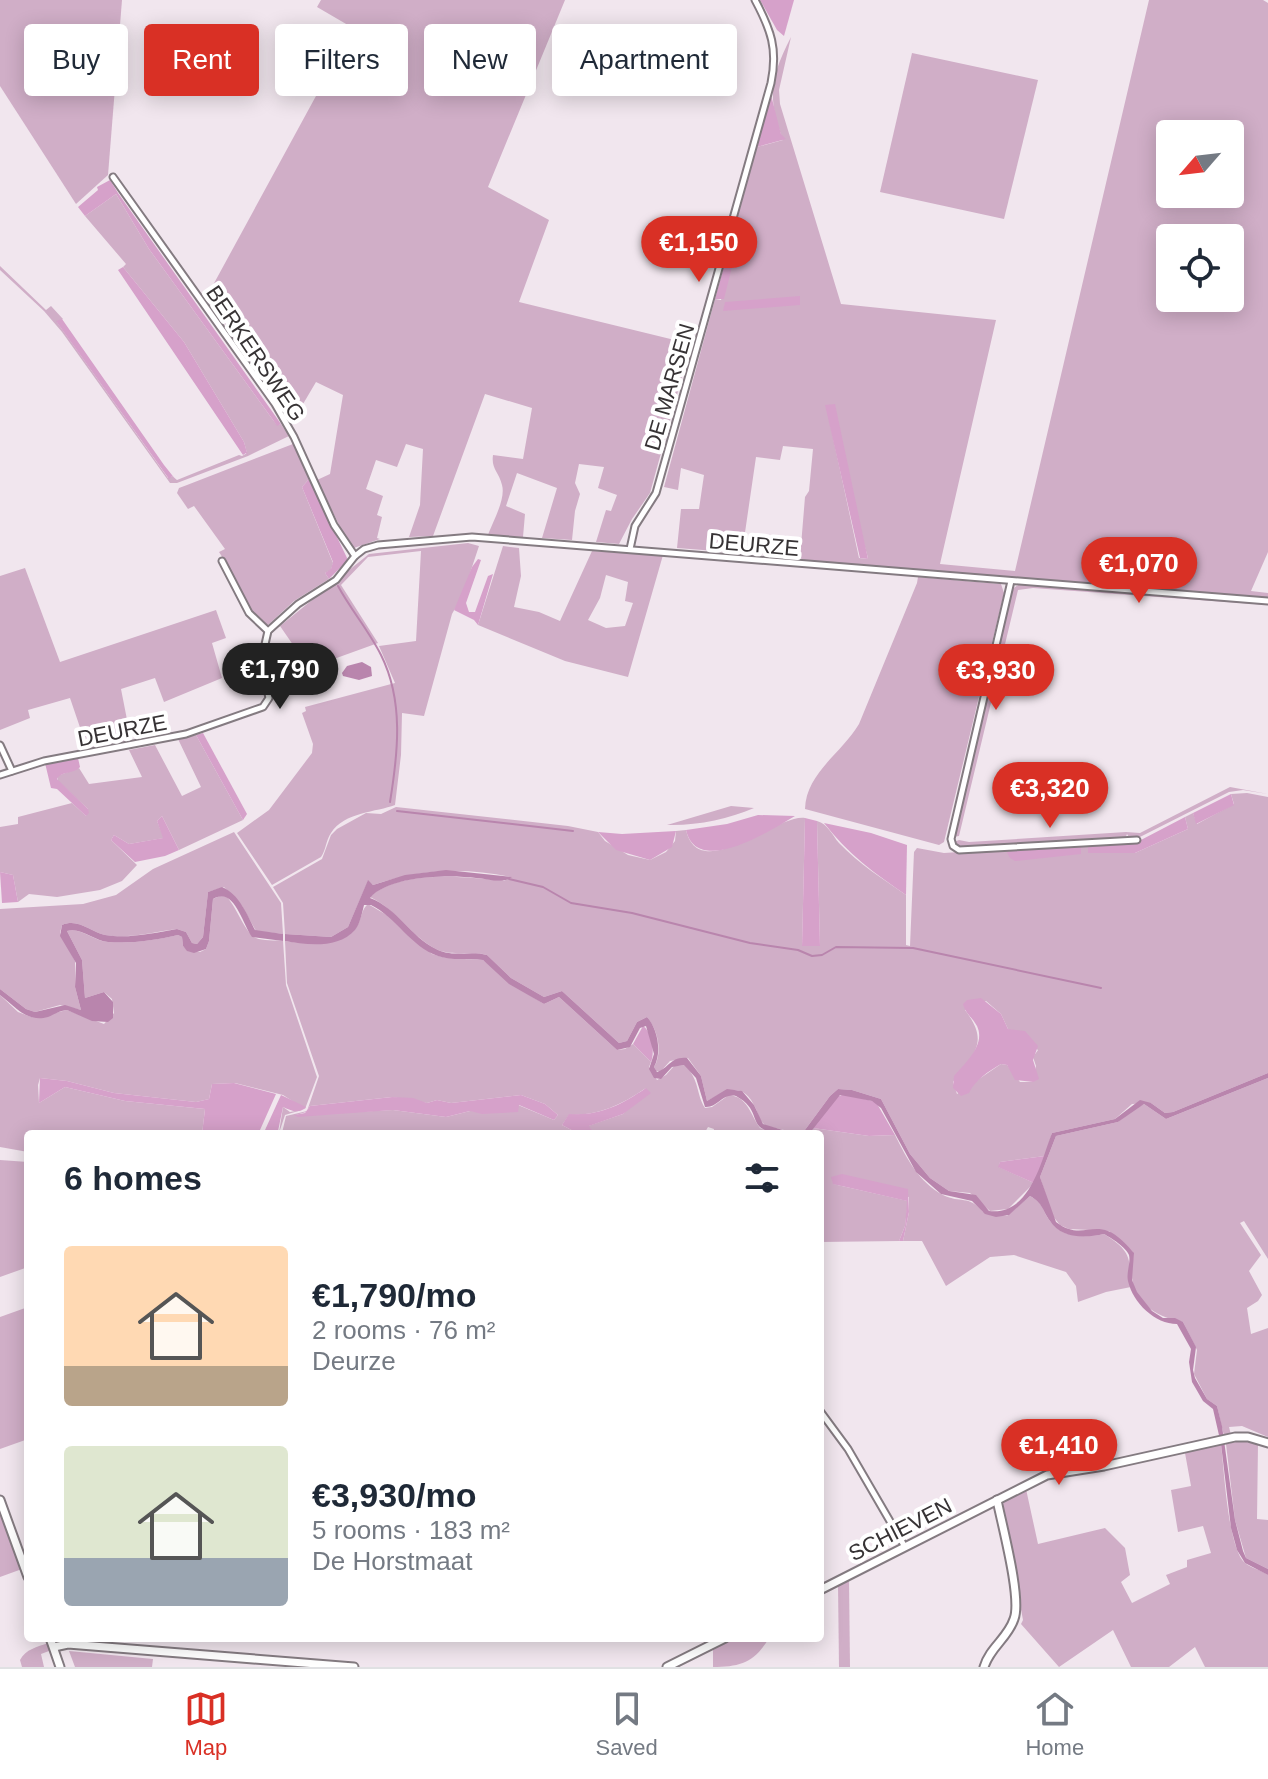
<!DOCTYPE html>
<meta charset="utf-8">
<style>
:root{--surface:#fff;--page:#f6f6f7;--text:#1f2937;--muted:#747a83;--line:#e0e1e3;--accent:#d93025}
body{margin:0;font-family:Helvetica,sans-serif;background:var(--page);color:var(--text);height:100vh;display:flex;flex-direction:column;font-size:30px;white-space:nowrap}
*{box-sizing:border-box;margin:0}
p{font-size:26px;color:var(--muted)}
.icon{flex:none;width:44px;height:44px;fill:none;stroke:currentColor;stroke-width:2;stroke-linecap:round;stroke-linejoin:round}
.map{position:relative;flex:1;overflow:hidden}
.details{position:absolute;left:24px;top:1130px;width:800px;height:512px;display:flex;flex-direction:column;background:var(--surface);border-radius:8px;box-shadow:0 4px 20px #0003}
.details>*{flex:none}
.guide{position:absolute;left:24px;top:24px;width:800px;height:72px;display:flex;gap:16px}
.needle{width:52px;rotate:242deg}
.buttons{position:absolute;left:1156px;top:120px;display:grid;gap:16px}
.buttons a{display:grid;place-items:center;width:88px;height:88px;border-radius:8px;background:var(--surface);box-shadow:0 4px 20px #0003;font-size:40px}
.price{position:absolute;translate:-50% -68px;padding:0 18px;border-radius:28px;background:var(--accent);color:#fff;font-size:26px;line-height:52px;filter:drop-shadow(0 2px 4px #0008)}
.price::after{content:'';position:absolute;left:50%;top:48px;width:24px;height:18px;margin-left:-12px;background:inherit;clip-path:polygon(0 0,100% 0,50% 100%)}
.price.selected{background:#222;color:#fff}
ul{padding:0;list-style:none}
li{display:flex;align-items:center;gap:24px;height:200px;padding:0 40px}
li span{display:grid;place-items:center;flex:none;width:224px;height:160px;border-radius:8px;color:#555}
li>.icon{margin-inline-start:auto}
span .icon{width:96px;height:96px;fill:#fffc;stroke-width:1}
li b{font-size:34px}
h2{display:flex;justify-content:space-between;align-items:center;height:96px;padding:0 40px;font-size:34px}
.pill{padding:0 28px;border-radius:8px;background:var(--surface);box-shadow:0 4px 20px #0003;font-size:28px;line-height:72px}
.pill.selected{background:var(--accent);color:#fff}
.tabs{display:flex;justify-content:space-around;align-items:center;height:112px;border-top:2px solid var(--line);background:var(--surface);font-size:22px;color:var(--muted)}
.tabs a{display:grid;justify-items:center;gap:4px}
.tabs .selected{color:var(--accent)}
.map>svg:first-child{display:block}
</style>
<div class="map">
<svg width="1268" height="1667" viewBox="0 0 1268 1667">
<rect width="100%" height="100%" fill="#f1e6ee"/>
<g fill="#d0aec7" fill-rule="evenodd">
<polygon points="0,0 122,0 108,175 76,204 0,86"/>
<path d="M321,0H565L488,187L549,220L519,302L691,344L650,493L632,519L619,544L596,542L606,510L611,511L617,495L598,488L604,467L579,464L575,483L580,494L575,511L572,540L542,538L557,488L517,473L506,506L525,514L523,537L488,535C493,521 506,499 502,485C499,472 491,469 493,455L523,459L532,408L485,394L433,536L409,537L420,505L423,449L406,444L397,467L376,460L366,489L383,496L377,515L382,517L377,538L380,539L351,549L317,480L330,474L343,395L316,382L293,421L206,298L353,28L317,7Z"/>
<path d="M1149,0H1263L1268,3V552L1251,591L1268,593V599L804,560L800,558L805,497L809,491L813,449L783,446L780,460L756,457L742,553L677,548L681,509H699L704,475L681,468L678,490L664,487L715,299L721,300L739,239L732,237L757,147L783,140C767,97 770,78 791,37L779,90L780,104L841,304L996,320L940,564L1015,571ZM1170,134H1230V194H1170ZM1170,238H1230V298H1170ZM826,405L868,558V559L859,558Z"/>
<polygon points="912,53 1038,80 1004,219 880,192"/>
<polygon points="116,194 149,249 273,420 277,425 281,424 289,436 248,456 177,483 170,483 62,332 44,311 0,270 0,266 46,310 51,306 63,319 57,322 168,478 172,476 177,480 239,455 242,456 247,453 244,442 184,342 123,267 126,264 85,216"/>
<path d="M293,444L309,479L302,487L333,563L331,570L325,573L329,579L294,601L268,625C249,620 232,571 219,552L225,549L194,506L188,509L177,493L179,488L187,485Z"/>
<path d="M468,543L479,546L463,594L452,614L424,716L402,713L401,755L395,805C377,812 344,812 331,833C326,840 326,850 321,857L272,885L237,833L269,810L312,753L313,744L302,713L306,711L305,707L395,683L379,646L416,641L421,551L368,557L341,585L378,643L309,668L280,626L369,554Z"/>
<path d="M503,546L519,548L521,576L514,607L539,612L560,621L592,551L663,555L628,677L565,661L478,625ZM606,575L628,582L625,601L633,603L625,626L606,628L588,620L600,598Z"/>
<polygon points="25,568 60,662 216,610 226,638 212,643 222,678 164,702 155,678 121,689 131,740 87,748 70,698 28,710 30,718 0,730 0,576"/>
<path d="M918,577L1001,584L1004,593L944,842L939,845L805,809C806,773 842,753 859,724L917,583Z"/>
<polygon points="1021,583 1268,603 1268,605 1033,588 1018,590 959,836 953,837 1011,590"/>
<polygon points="196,735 243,820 179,850 162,816 157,821 164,838 129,844 114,835 111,840 137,865 122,881 100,890 57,897 29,894 18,902 13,875 0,872 0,827 18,824 18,817 72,803 86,816 88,809 58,781 57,776 79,768 89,784 142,777 129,750 155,745 182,796 201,787 178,739"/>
<polygon points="1230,787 1268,794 1243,790 1229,792 1136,839 1130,839 1127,834 1125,839 964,849 954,842 959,840 969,842 1126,832 1140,833"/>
<path d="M1247,793L1268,797V1073L1173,1112L1165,1113L1151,1103L1132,1104L1115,1119L1052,1133L1045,1156L1000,1162L999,1167L1034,1183L1008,1209L990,1211L970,1193L949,1191L930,1178L910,1154L881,1099L852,1090L838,1089L830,1096L802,1134L766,1126C760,1121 759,1117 756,1109C743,1080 727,1090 707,1101L701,1076L688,1058L670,1061L661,1071H656L654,1067C663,1052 658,1030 647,1017L637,1022L627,1041L619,1043L562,991L544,997L511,978L487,955C470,950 452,957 436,949C412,937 396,909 370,897C400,869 467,877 504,881L511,877C464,867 418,869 373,885L368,881L348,927L331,937L285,934L283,903L273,887L322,859L331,835L337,829L366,813L381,814L396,807L568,826L598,832L605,841L628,855L650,860L666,852L675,841L676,831L686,830C699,886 778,813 805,818L802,946H820L817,821C828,824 832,835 839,843C859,864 883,879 906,895V945L910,946L914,852L917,848L944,853L1005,849L1081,854V844H1088V853H1135L1188,829L1185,817L1193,813L1197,824L1234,804L1231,794ZM986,1001L1001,1014L1008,1029L1038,1050L1033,1057L1036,1066L1033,1082H1020L1007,1065L1001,1064L957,1094L953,1082C974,1053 990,1043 965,1010Z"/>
<path d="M731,806L754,808C728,819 696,826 667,825Z"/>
<path d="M234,832L281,903L283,934L256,931L242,906L224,887L208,892L203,937L197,944L192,943L186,932L177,929C154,932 129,939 105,935C90,932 79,918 62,925L60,933L75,961V987L81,1010L60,1005L35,1012L26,1009L0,989V909L83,904L116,895L153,869Z"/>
<path d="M224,894C236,904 245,934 256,938C262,941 276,940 283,941L286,985L317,1077L305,1109L285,1115L279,1133L283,1107L290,1112L305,1109L283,1095L235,1083L212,1084L209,1099L196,1102L114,1093L67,1081L40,1078L38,1085L39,1103L65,1087L125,1101L205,1109L202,1134H28V1152L0,1147V995L18,1012L34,1018L67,1010L104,1024L114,1013L112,999L104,992L85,998L82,960L67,931C81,927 93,941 108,942C131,944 155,940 178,935L182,937L183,946L188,951L200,952L206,949L209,941L213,899Z"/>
<path d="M368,904L390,917L432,954L446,958L483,960L523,991L544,1004L559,997L617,1050L625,1049L633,1044L651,1062L649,1067L657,1080L666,1075L674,1066L685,1065C700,1081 696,1094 705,1108L712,1107L729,1095C748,1097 750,1114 760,1128L774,1134H713L714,1129L708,1127L704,1134H594L588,1126L623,1114L646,1088C621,1105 600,1115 569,1115L562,1125L579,1134L282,1133L286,1116L307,1111L319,1076L287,983L285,941C304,944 346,947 357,926C362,918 361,910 368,904ZM521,1095L545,1104L558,1115L554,1120L518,1105V1112L470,1111L446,1117L393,1110L296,1115L306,1112L310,1106L392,1097L427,1103L437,1100L451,1103Z"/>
<path d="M1268,1078V1259L1244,1221L1240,1223L1261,1255L1249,1271L1262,1295L1258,1301L1247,1308L1251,1334L1268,1328V1437L1242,1426L1229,1427L1231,1435L1224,1436L1217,1406L1207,1399L1194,1374L1197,1350L1183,1322C1160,1318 1135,1305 1132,1278C1131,1269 1134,1260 1133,1252L1109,1231L1069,1229L1060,1225L1052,1215L1040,1177L1056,1136L1118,1122L1133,1109L1144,1104L1166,1119Z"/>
<path d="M813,1128L869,1136L895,1135C907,1159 919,1182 943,1195C961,1204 968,1194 983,1212L1007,1216L1030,1196C1045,1204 1041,1209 1050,1221C1062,1238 1085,1238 1104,1234C1131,1251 1130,1257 1131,1287L1106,1292L1078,1302L1076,1286L1066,1272L1014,1255L990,1257L946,1286L922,1241H903L909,1212V1197L833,1184L908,1201L905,1226L899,1241L820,1242V1134H809Z"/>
<polygon points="0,1160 28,1162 28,1267 0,1277"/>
<polygon points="28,1307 28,1439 0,1449 0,1317"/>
<polygon points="1241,1441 1258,1444 1257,1519 1268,1520 1268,1569 1246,1558 1235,1520 1226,1444"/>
<path d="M1221,1444C1224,1468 1228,1549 1245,1563C1251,1568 1261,1570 1268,1575V1667H1205L1195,1647L1169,1667H1131L1113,1630L1059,1667L1021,1624L1023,1620L1002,1509L1004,1501L1026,1489L1038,1544L1105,1528L1125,1548L1130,1575L1121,1582L1132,1603L1170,1584L1166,1575L1187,1567V1560L1211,1553L1203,1526L1178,1532L1171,1490L1191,1486L1185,1453Z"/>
<polygon points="0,1508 22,1569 0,1577"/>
<polygon points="849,1579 850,1667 839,1667 838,1584"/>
<path d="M735,1638H769C755,1662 740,1667 713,1667V1650Z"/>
<path d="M48,1643L49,1651L41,1654L44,1667H22L20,1660C26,1649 37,1647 48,1643Z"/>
<polygon points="69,1651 153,1659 152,1667 75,1667"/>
</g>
<g fill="#d6a1ca">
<polygon points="760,0 794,0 784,36 777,30"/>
<polygon points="771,95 781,134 786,139 757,147"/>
<polygon points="110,180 118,193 281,424 277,426 273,420 149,249 116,194 85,216 78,207 98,190 97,187"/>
<polygon points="732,237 739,239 724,299 715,299"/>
<polygon points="123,267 184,342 244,442 248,456 246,453 243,455 118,270"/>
<polygon points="800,296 800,305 723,311 725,302"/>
<polygon points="62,319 164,465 176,480 172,476 169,479 56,321"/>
<polygon points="835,404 868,559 860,558 825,405"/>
<polygon points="309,479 348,560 329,579 325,573 331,569 333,562 302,487"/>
<polygon points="478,559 481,560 466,603 469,612 475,612 488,576 493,574 478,625 474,620 454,610 472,567"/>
<polygon points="203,733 247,814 243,820 196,735"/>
<path d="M78,758L80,767C74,774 61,771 57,779L88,809L89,813L86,816L57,789L51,788L45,763Z"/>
<polygon points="1231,794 1234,805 1196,824 1193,813"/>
<path d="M758,815L795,816C771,830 697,878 686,830L727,824Z"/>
<polygon points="162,816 179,850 165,856 135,862 111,840 114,835 129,844 163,838 157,821"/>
<polygon points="1185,817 1188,829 1135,853 1088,853 1088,844 1139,841"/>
<polygon points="805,818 817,821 820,946 802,946"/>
<path d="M824,823L871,833L907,845L906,895C875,874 847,853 824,823Z"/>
<polygon points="676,831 672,847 650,860 616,850 598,832 622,834"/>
<polygon points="1081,844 1081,854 1015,861 1010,858 1005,849"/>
<polygon points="0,872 13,875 18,902 2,903"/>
<path d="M981,998L1001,1014L1008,1029L1025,1031L1038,1046L1033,1060L1039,1079L1033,1082L1015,1080L1007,1065L1001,1064C989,1071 975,1080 969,1093L961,1096L953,1088L954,1076C965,1063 986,1045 977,1026C972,1017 965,1013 963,1004L967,1000Z"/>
<path d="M643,1026C652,1032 655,1052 651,1062L633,1044Z"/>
<polygon points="40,1078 67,1081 114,1093 196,1102 209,1099 212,1084 234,1083 276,1094 260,1130 202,1134 205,1109 125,1101 65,1087 39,1103"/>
<path d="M646,1088L651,1093L623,1114L589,1126L594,1134H579L562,1125L569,1114C600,1116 621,1105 646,1088Z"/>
<polygon points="845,1094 876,1102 895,1135 869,1136 813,1128 836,1097"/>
<path d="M281,1095L306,1107C299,1115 290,1110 283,1107L278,1131L265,1130Z"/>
<polygon points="521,1095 545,1104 558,1115 554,1120 519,1105 518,1112 482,1114 470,1111 446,1117 393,1110 298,1117 294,1115 305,1113 310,1106 392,1097 413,1098 427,1103 437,1100 451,1103"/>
<polygon points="1045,1156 1034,1183 998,1167 1000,1162"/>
<polygon points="842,1174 908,1189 909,1212 903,1241 899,1241 905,1226 907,1201 833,1184 831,1177"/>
</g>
<g fill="#b985ad">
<polygon points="362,662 371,667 372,676 359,680 343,676 342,673 347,666"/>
<path d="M446,870L512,877C501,885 488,878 476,878C450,875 390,875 370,898C397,908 411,937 436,949C452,958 470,950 487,955L511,978L544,997L562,991L619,1043L627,1041L637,1022L647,1017C658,1029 662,1053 654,1067L657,1072C668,1069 671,1056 687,1058L701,1076L707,1101L727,1089L742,1091L754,1105L763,1124L796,1134C737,1134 769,1114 736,1096C722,1093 718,1108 705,1107L696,1078L684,1065L672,1067L661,1079L654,1078L649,1069L654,1054L646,1026L640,1028L630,1047L617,1050L559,997L544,1004L509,984L483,960C468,958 452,961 438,956C411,947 396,917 371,905H364C362,913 360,924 355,930C338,949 307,945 285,941V934L331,937L348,927L368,880L373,885L405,875Z"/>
<path d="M222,887C239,894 247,914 255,930L283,934V941L252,937C242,923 234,886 213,899L209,941L206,949L194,953L187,951L183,946L182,937L178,935C156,940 131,944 108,942C94,941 81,927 67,931L82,960L85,998L104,992L113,1002V1018L108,1022L92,1021L67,1010C59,1011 55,1014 48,1017C26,1023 15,1006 0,995V989L26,1009L35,1012L65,1005L81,1010L75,987L76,963L60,936L62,925C79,918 90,932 105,935C128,939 154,933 177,929L186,932L192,943L197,944L203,937L208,892Z"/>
<path d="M1268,1073V1078L1166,1119L1144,1104L1118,1122L1056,1136L1040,1177L1056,1222C1078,1239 1090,1224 1108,1231C1117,1234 1128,1246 1134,1253L1132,1280L1137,1292L1152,1311L1163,1318H1175L1183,1322L1196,1347L1193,1370L1195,1378L1207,1399L1217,1406L1222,1426L1235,1520L1243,1551L1246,1558L1268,1569V1575L1245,1563L1237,1550L1231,1528L1221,1444L1213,1409L1203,1401L1192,1382L1189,1362L1191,1349L1177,1324C1155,1324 1133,1303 1128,1281C1126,1273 1131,1262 1129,1255C1126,1247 1111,1238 1104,1234C1086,1238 1061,1239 1050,1221C1042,1210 1043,1203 1030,1196L1009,1215L996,1217L985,1214L972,1201L941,1194L916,1172L881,1108L872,1101L840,1095L809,1134H802L830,1096L838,1089L852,1090L881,1099L910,1154L930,1178L949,1191L976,1195L989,1211C1030,1216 1041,1161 1052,1133L1115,1119L1140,1100L1151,1103L1165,1113L1173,1112Z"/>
</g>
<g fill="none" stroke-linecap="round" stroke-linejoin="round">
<g stroke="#b985ad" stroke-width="2">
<path d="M338,586C351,610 369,631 381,655C404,701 398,753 390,802"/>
<polyline points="397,811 573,831"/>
<polyline points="509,879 543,887 571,903 632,913 750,943 798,950 812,956 822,955 836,947 913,948 1101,988"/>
</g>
<defs>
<g id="street">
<polyline points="113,177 275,404 294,437 334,525 355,556"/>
<path d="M630,549L635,526L656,493L771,83C778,49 771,30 755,0"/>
<polyline points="222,561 249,613 268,631"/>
<polyline points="1011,581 951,839 953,846 959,850 1137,840"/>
<polyline points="0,745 12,771"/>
<polyline points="0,775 44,761 186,734 263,707 269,698 261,662 268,631 298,604 336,580 355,556 364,549 378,545 472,537 1268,601"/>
<polyline points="820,1411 848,1449 905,1547"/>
</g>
<g id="secondary">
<polyline points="0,1500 28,1577"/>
<polyline points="820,1590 1047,1475 1104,1466 1235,1437 1248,1437 1268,1443"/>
<polyline points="50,1638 60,1667"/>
<polyline points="54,1647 68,1644 354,1667"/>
<polyline points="667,1667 725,1638"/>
<path d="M984,1667C990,1647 1008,1638 1014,1619C1022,1599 1002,1525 997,1500"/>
</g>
</defs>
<use href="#street" stroke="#847b81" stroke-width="9"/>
<use href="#secondary" stroke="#847b81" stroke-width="11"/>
<use href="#street" stroke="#fff" stroke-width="5"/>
<use href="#secondary" stroke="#fff" stroke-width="7"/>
</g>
<g text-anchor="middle" stroke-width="8" stroke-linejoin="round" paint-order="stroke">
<g font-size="22" fill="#373335" stroke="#fff">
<text transform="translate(256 353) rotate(56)" y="8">BERKERSWEG</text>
<text transform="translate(669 387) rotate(-74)" y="8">DE MARSEN</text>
<text transform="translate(754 544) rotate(5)" y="8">DEURZE</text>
<text transform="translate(122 730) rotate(-11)" y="8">DEURZE</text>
<text transform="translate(900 1529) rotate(-27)" y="8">SCHIEVEN</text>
</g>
</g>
</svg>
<div class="buttons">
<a><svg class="needle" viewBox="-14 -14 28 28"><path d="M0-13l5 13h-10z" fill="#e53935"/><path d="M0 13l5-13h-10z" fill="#747a83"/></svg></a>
<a><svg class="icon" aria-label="locate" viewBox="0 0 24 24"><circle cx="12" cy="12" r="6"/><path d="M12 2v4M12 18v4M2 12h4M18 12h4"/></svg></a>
</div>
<b class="price" style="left:699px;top:284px">€1,150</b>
<b class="price" style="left:1139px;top:605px">€1,070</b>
<b class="price selected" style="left:280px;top:711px">€1,790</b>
<b class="price" style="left:996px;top:712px">€3,930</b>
<b class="price" style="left:1050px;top:830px">€3,320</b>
<b class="price" style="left:1059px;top:1487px">€1,410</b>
<div class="guide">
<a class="pill">Buy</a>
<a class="pill selected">Rent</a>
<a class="pill">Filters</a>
<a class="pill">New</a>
<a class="pill">Apartment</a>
</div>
<section class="details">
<h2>6 homes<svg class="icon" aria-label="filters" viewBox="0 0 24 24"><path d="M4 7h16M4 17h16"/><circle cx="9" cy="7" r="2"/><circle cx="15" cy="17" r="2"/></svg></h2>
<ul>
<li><span style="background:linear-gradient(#ffd9b3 75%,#b9a48a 0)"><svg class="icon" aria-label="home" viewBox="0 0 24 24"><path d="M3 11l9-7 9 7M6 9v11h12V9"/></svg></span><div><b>€1,790/mo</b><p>2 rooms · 76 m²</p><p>Deurze</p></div></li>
<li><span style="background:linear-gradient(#dfe7d0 70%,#9aa5b1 0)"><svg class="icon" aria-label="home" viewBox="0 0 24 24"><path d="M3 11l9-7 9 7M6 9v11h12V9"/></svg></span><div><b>€3,930/mo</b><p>5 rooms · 183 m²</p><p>De Horstmaat</p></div></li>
</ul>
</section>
</div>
<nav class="tabs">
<a class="selected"><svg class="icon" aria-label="map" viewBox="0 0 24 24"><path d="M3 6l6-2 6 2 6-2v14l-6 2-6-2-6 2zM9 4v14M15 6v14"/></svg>Map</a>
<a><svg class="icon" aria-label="saved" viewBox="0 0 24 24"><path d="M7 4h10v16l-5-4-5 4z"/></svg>Saved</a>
<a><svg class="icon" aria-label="home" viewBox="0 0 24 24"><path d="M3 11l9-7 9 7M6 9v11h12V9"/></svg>Home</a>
</nav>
